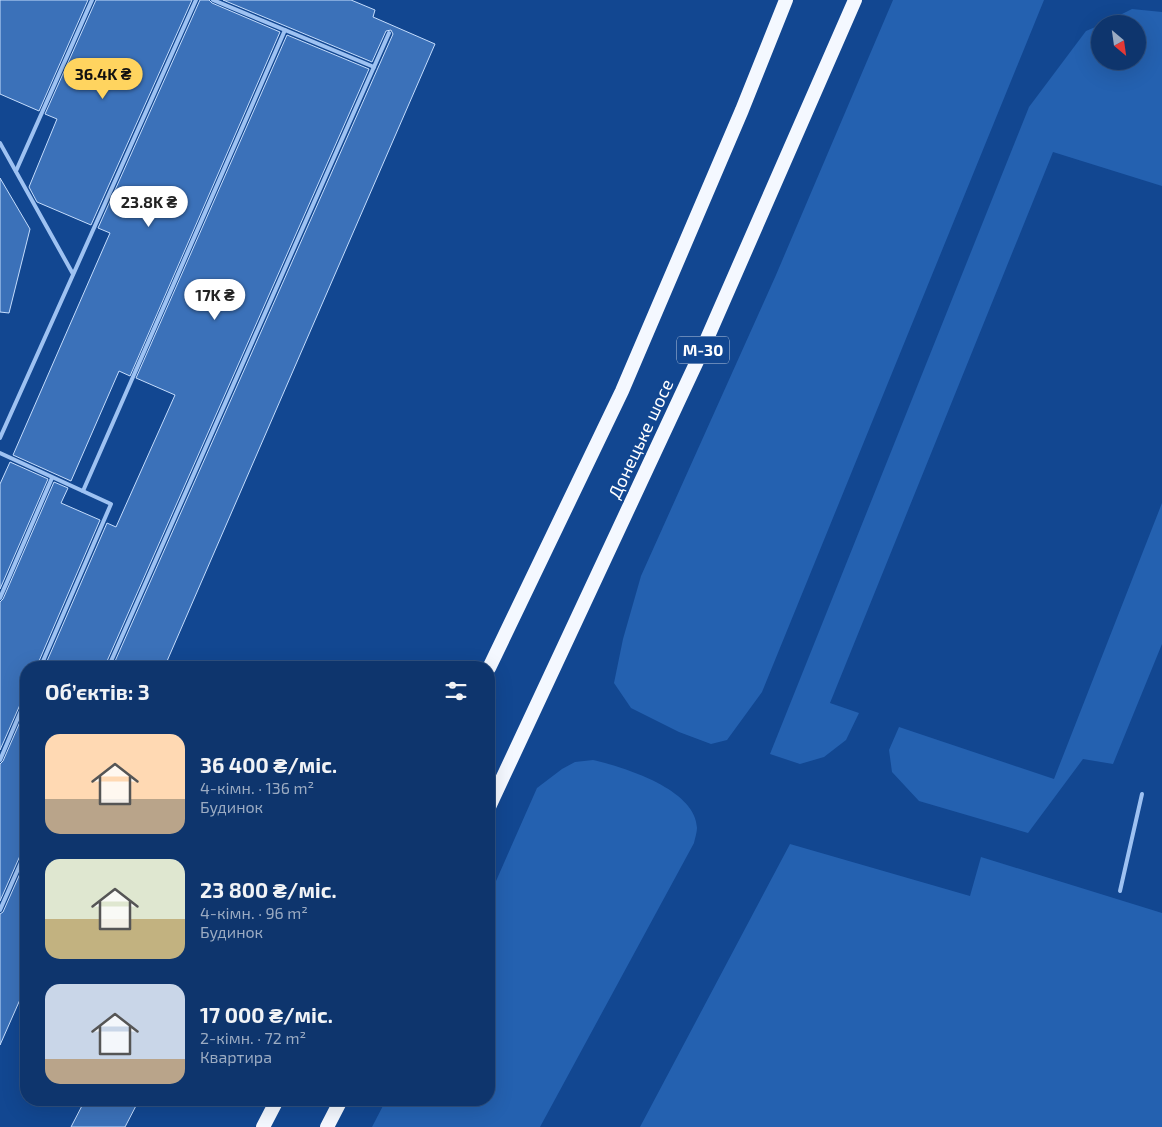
<!DOCTYPE html>
<html lang="uk">
<meta charset="utf-8">
<style>
:root{--surface:#0e356d;--page:#1c4075;--text:#f1f3f6;--muted:#9babc2;--line:#2e5080;--accent:#ffd45f}
body{margin:0;font-family:"Exo 2",sans-serif;background:var(--page);color:var(--text);height:100vh;display:flex;flex-direction:column;font-size:19px;white-space:nowrap}
*{box-sizing:border-box;margin:0}
p{font-size:16px;color:var(--muted)}
.icon{flex:none;width:28px;height:28px;fill:none;stroke:currentColor;stroke-width:2;stroke-linecap:round;stroke-linejoin:round}
.map{position:relative;flex:1;overflow:hidden}
.side{position:absolute;left:20px;top:661px;width:475px;height:445px;display:flex;flex-direction:column;background:var(--surface);border-radius:20px;box-shadow:0 5px 20px #0002,0 0 0 1px var(--line)}
.side>*{flex:none}
.needle{width:32px;rotate:151deg}
.controls{position:absolute;left:1091px;top:15px;display:grid;gap:10px}
.controls a{display:grid;place-items:center;width:55px;height:55px;border-radius:50%;background:var(--surface);box-shadow:0 5px 20px #0002,0 0 0 1px var(--line);font-size:25px}
.price{position:absolute;translate:-50% -42px;padding:0 11px;border-radius:18px;background:#fff;color:#222;font-size:16px;line-height:32px;filter:drop-shadow(0 1px 2px #0008)}
.price::after{content:'';position:absolute;left:50%;top:30px;width:15px;height:11px;margin-left:-8px;background:inherit;clip-path:polygon(0 0,100% 0,50% 100%)}
.price.active{background:var(--accent);color:#111}
ul{padding:0;list-style:none}
li{display:flex;align-items:center;gap:15px;height:125px;padding:0 25px}
li span{display:grid;place-items:center;flex:none;width:140px;height:100px;border-radius:15px;color:#555}
li>.icon{margin-inline-start:auto}
span .icon{width:60px;height:60px;fill:#fffc;stroke-width:1}
li b{font-size:21px}
h2{display:flex;justify-content:space-between;align-items:center;height:60px;padding:0 25px;font-size:21px}
.map>svg:first-child{display:block}
</style>
<div class="map">
<svg width="1162" height="1127" viewBox="0 0 1162 1127">
<rect width="100%" height="100%" fill="#124791"/>
<g fill="#2461b0">
<polygon points="893,0 1044,0 762,692 727,740 711,744 679,732 631,708 614,683 623,639 641,576 776,275"/>
<polygon points="1132,9 1162,12 1162,186 1053,152 830,703 859,713 846,740 824,757 800,764 770,754 1029,107 1086,31 1100,25 1100,61 1138,61 1138,24 1102,24"/>
<polygon points="1162,503 1162,644 1113,764 1083,759 1028,833 919,801 892,772 889,750 899,727 1054,779"/>
<path d="M593,760C623,767 696,789 697,828C697,832 695,838 694,843L540,1127H372L386,1100H489V897L537,788L562,769L575,762Z"/>
<polygon points="790,844 970,896 981,857 1162,913 1162,1127 640,1127"/>
</g>
<g fill="#3b71b9" stroke="#c5ddfd">
<polygon points="0,0 88,0 39,111 0,94"/>
<polygon points="96,0 192,0 91,225 37,202 29,187 57,119 45,114"/>
<polygon points="200,0 209,0 212,3 280,32 130,376 119,371 71,481 13,455 110,233 98,228"/>
<polygon points="223,0 351,0 375,10 373,17 435,44 164,668 112,668 393,34 391,30 386,31 372,62"/>
<polygon points="287,35 369,69 104,668 44,668 107,523 116,527 175,395 136,378"/>
<polygon points="0,178 30,229 9,313 0,312"/>
<polygon points="10,462 48,479 0,589 0,484"/>
<polygon points="54,482 68,488 61,503 100,520 36,668 26,668 26,695 23,698 0,750 0,602 3,599"/>
<polygon points="26,708 26,847 23,849 0,901 0,764 3,761"/>
<polygon points="26,860 26,986 0,1045 0,914 3,912"/>
<polygon points="85,1100 139,1100 125,1127 71,1127"/>
</g>
<g fill="none" stroke-linecap="round" stroke-linejoin="round">
<g stroke="#9ec2f2" stroke-width="4">
<polyline points="213,0 374,67"/>
<polyline points="0,143 73,274"/>
<polyline points="16,171 92,0"/>
<polyline points="0,438 196,0"/>
<polyline points="0,453 111,504 40,668"/>
<polyline points="83,491 285,30"/>
<polyline points="0,598 52,478"/>
<polyline points="108,668 389,33"/>
<polyline points="0,760 26,699"/>
<polyline points="1120,891 1142,794"/>
<polyline points="0,910 26,851"/>
</g>
<g stroke="#f4f8ff" stroke-width="14">
<polyline points="489,668 622,391 742,110 786,0"/>
<polyline points="489,807 699,357 855,0"/>
<polyline points="263,1127 277,1100"/>
<polyline points="327,1127 341,1100"/>
</g>
</g>
<g text-anchor="middle" stroke-width="4" stroke-linejoin="round" paint-order="stroke">
<rect fill="#124791" stroke="#b8c8de" stroke-width="1" x="677" y="336.5" width="52" height="27" rx="4"/>
<g font-size="16" font-weight="bold" fill="#fff">
<text x="703" y="356">М-30</text>
</g>
<g font-size="18" fill="#fff" stroke="#124791">
<text transform="translate(641 439) rotate(-65)" y="6">Донецьке шосе</text>
</g>
</g>
</svg>
<div class="controls">
<a><svg class="needle" viewBox="-14 -14 28 28"><path d="M0-13l5 13h-10z" fill="#e53935"/><path d="M0 13l5-13h-10z" fill="#9babc2"/></svg></a>
</div>
<b class="price active" style="left:103px;top:100px">36.4K ₴</b>
<b class="price" style="left:149px;top:228px">23.8K ₴</b>
<b class="price" style="left:215px;top:321px">17K ₴</b>
<section class="side">
<h2>Об’єктів: 3<svg class="icon" aria-label="filters" viewBox="0 0 24 24"><path d="M4 7h16M4 17h16"/><circle cx="9" cy="7" r="2"/><circle cx="15" cy="17" r="2"/></svg></h2>
<ul>
<li><span style="background:linear-gradient(#ffd9b3 65%,#b9a48a 0)"><svg class="icon" aria-label="home" viewBox="0 0 24 24"><path d="M3 11l9-7 9 7M6 9v11h12V9"/></svg></span><div><b>36 400 ₴/міс.</b><p>4-кімн. · 136 m²</p><p>Будинок</p></div></li>
<li><span style="background:linear-gradient(#dfe7d0 60%,#c2b280 0)"><svg class="icon" aria-label="home" viewBox="0 0 24 24"><path d="M3 11l9-7 9 7M6 9v11h12V9"/></svg></span><div><b>23 800 ₴/міс.</b><p>4-кімн. · 96 m²</p><p>Будинок</p></div></li>
<li><span style="background:linear-gradient(#c9d6e8 75%,#b9a48a 0)"><svg class="icon" aria-label="home" viewBox="0 0 24 24"><path d="M3 11l9-7 9 7M6 9v11h12V9"/></svg></span><div><b>17 000 ₴/міс.</b><p>2-кімн. · 72 m²</p><p>Квартира</p></div></li>
</ul>
</section>
</div>
